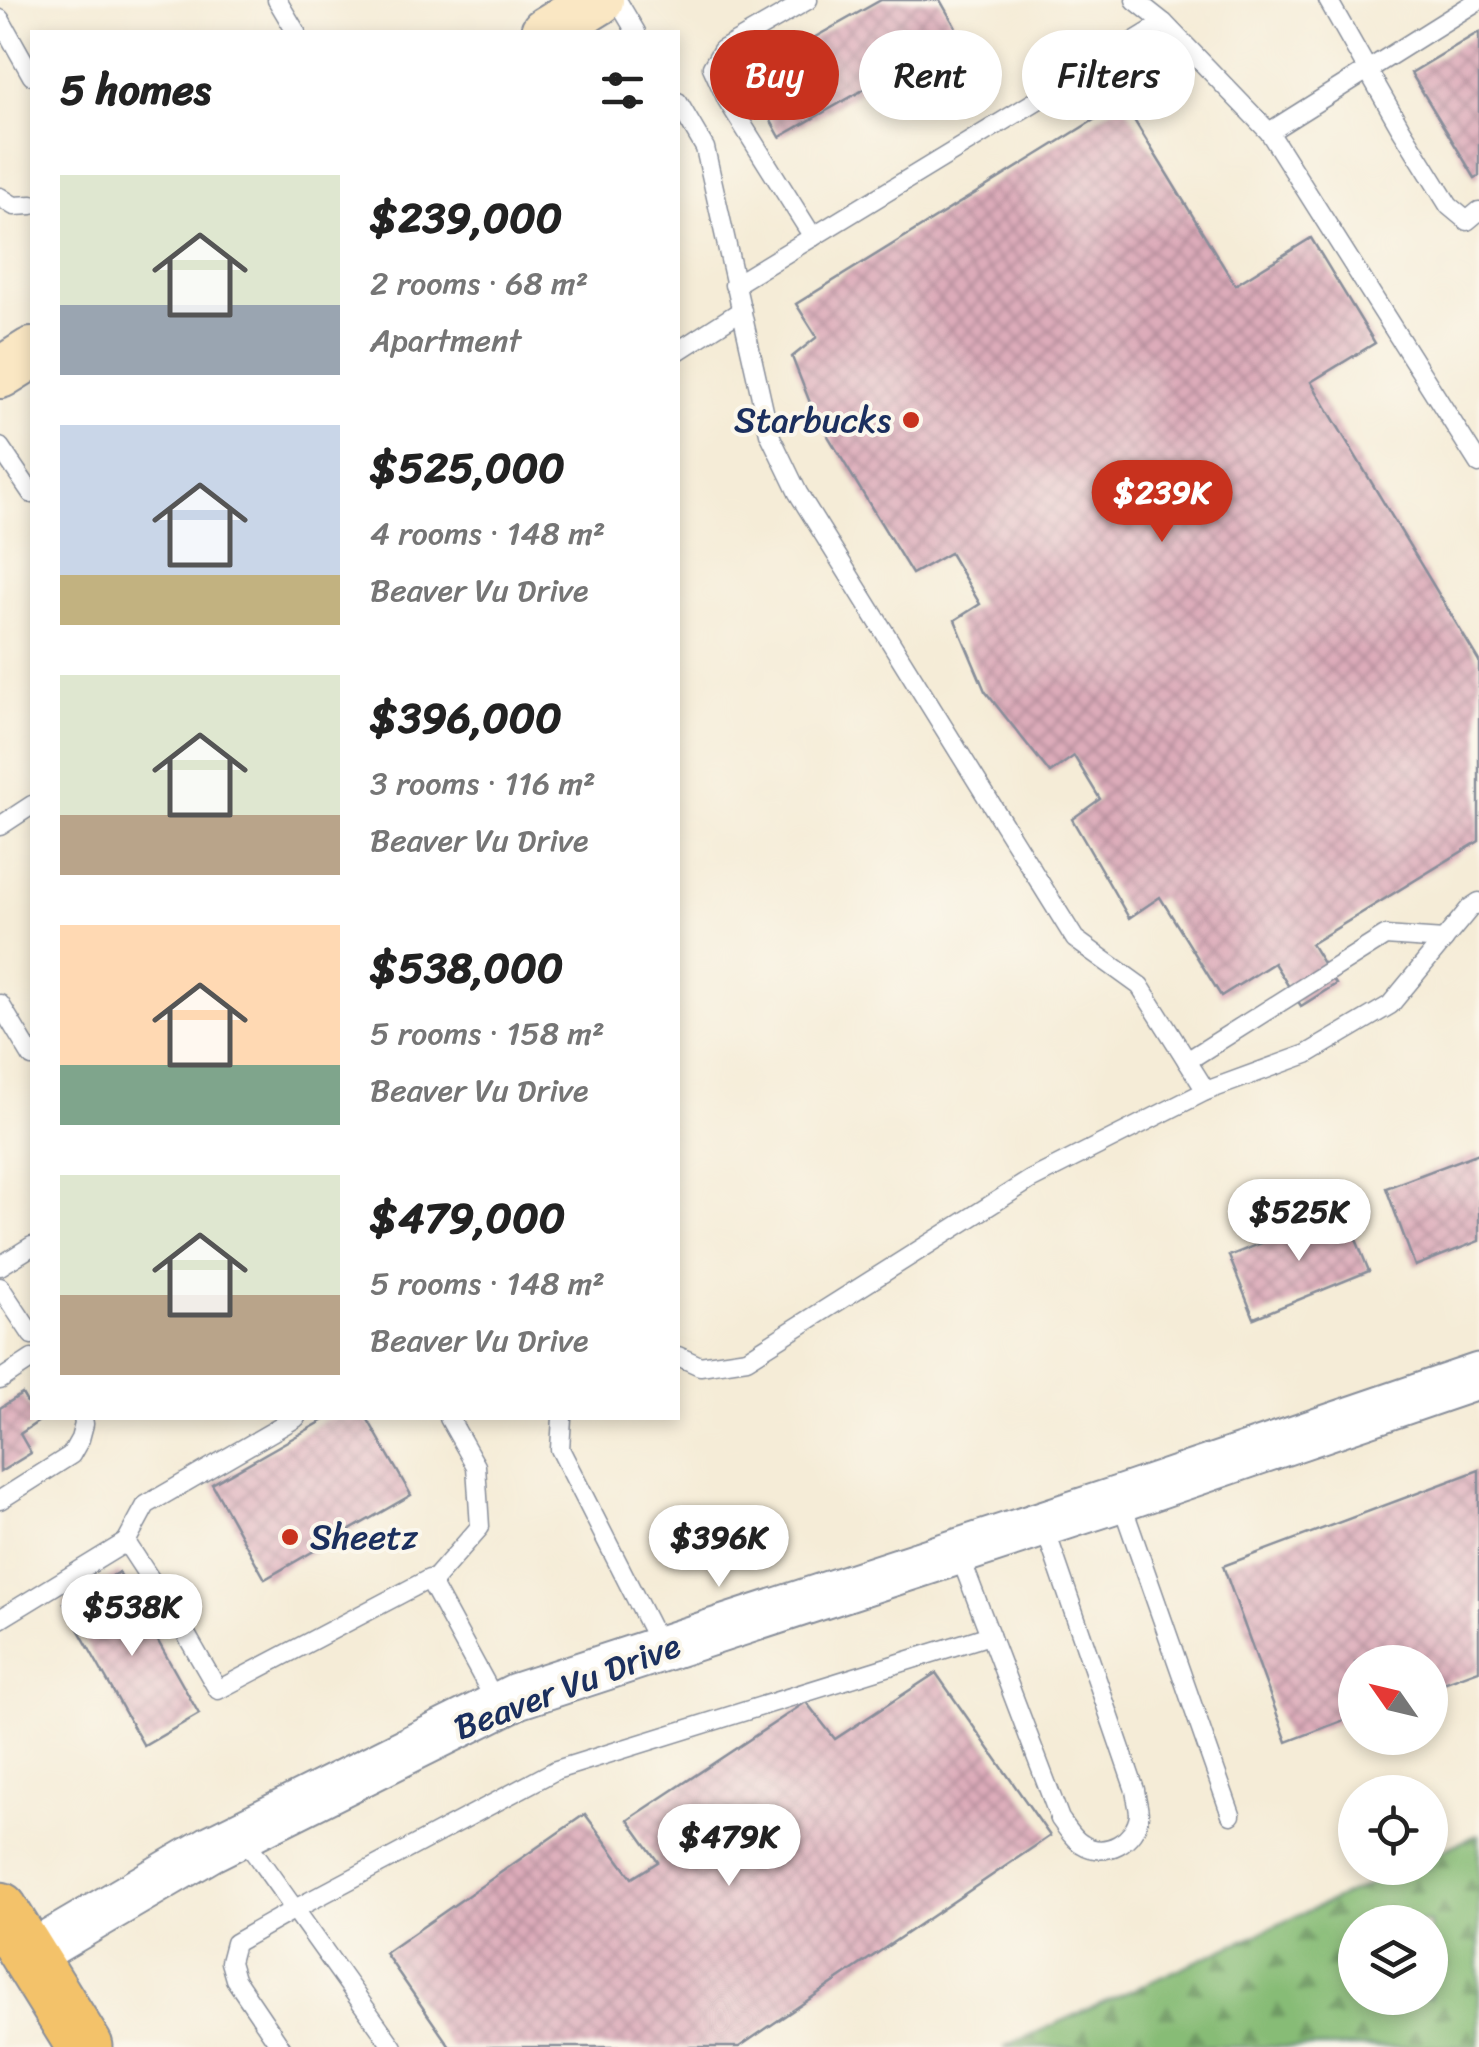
<!DOCTYPE html>
<meta charset="utf-8">
<style>
:root{--surface:#fff;--page:#f2f2f2;--text:#222;--muted:#767676;--accent:#c8321e}
body{margin:0;font-family:Sriracha,sans-serif;background:var(--page);color:var(--text);height:100vh;display:flex;flex-direction:column;font-size:38px;white-space:nowrap}
*{box-sizing:border-box;margin:0}
p{font-size:32px;color:var(--muted)}
.icon{flex:none;width:55px;height:55px;fill:none;stroke:currentColor;stroke-width:2;stroke-linecap:round;stroke-linejoin:round}
.map{position:relative;flex:1;overflow:hidden}
.panel{position:absolute;left:30px;top:30px;width:650px;height:1390px;display:flex;flex-direction:column;background:var(--surface);border-radius:0px;box-shadow:0 5px 15px #0003}
.panel>*{flex:none}
.guide{position:absolute;left:710px;top:30px;width:618px;height:90px;display:flex;gap:20px}
.needle{width:65px;rotate:304deg}
.controls{position:absolute;left:1338px;top:1645px;display:grid;gap:20px}
.controls a{display:grid;place-items:center;width:110px;height:110px;border-radius:50%;background:var(--surface);box-shadow:0 5px 15px #0003;font-size:50px}
.price{position:absolute;translate:-50% -85px;padding:0 22px;border-radius:35px;background:#fff;color:#222;font-size:32px;line-height:65px;filter:drop-shadow(0 2px 5px #0008)}
.price::after{content:'';position:absolute;left:50%;top:60px;width:30px;height:22px;margin-left:-15px;background:inherit;clip-path:polygon(0 0,100% 0,50% 100%)}
.price.on{background:var(--accent);color:#fff}
ul{padding:0;list-style:none}
li{display:flex;align-items:center;gap:30px;height:250px;padding:0 30px}
li span{display:grid;place-items:center;flex:none;width:280px;height:200px;border-radius:0px;color:#555}
li>.icon{margin-inline-start:auto}
span .icon{width:120px;height:120px;fill:#fffc;stroke-width:1}
li b{font-size:42px}
h2{display:flex;justify-content:space-between;align-items:center;height:120px;padding:0 30px;font-size:42px}
.tag{padding:0 35px;border-radius:45px;background:var(--surface);box-shadow:0 5px 15px #0003;font-size:35px;line-height:90px}
.tag.on{background:var(--accent);color:#fff}
.map>svg:first-child{display:block}
</style>
<div class="map">
<svg width="1479" height="2047" viewBox="0 0 1479 2047">
<defs>
<pattern id="forest-firs" width="22" height="20" patternUnits="userSpaceOnUse" patternTransform="scale(2.5)"><rect width="22" height="20" fill="#87bc76"/><path d="M5 1l3.5 6h-7zM16 11l3.5 6h-7z" fill="#6e9964"/></pattern>
<pattern id="building-cross-hatch" width="8" height="8" patternUnits="userSpaceOnUse" patternTransform="scale(2.5)"><rect width="8" height="8" fill="#ddacba"/><path d="M0 0l8 8M0 8l8-8" fill="none" stroke="#b28c9a"/></pattern>
</defs>
<rect width="100%" height="100%" fill="#fbf7ec"/>
<filter id="ink" filterUnits="userSpaceOnUse"><feTurbulence type="fractalNoise" baseFrequency=".01" numOctaves="2"/><feDisplacementMap in="SourceGraphic" scale="20" xChannelSelector="R" yChannelSelector="G"/><feConvolveMatrix kernelMatrix="1 2 1 2 8 2 1 2 1" color-interpolation-filters="sRGB"/></filter>
<filter id="wash" filterUnits="userSpaceOnUse"><feTurbulence type="fractalNoise" baseFrequency=".0048" numOctaves="4" result="noise"/><feDisplacementMap in="SourceGraphic" scale="40" xChannelSelector="R" yChannelSelector="G"/><feGaussianBlur stdDeviation="2.25" result="paint"/><feColorMatrix in="noise" values="0 0 0 0 0 0 0 0 0 0 0 0 0 0 0 0 0 1.4 0 .05"/><feComposite in="paint" operator="in"/></filter>
<g filter="url(#wash)">
<rect width="100%" height="100%" fill="#f5ecd7"/>
<path fill="url(#forest-firs)" stroke="#51766a" stroke-width="2.5" fill-rule="evenodd" d="M1479,1834V2047H1004L1405,1868H1430V1856ZM1355,1922H1430V1998H1355Z"/>
<g id="blocks">
<g fill="url(#building-cross-hatch)">
<polygon points="881,0 940,0 960,35 780,137 746,76"/>
<polygon points="1479,32 1479,176 1475,178 1411,73"/>
<polygon points="1123,102 1235,285 1311,238 1375,343 1311,382 1479,661 1479,841 1311,944 1336,984 1301,1006 1274,963 1221,996 1160,897 1129,918 1072,819 1100,799 1074,756 1050,773 985,691 955,620 980,604 950,553 912,574 814,413 792,357 817,337 796,304"/>
<polygon points="1479,1153 1479,1241 1415,1266 1386,1188"/>
<polygon points="1344,1210 1369,1271 1254,1318 1229,1256"/>
<polygon points="22,1394 32,1411 32,1418 36,1418 39,1421 20,1434 31,1453 0,1472 0,1408"/>
<polygon points="328,1418 367,1418 411,1495 265,1579 212,1484"/>
<polygon points="1479,1470 1479,1670 1430,1688 1430,1662 1355,1662 1355,1716 1287,1742 1223,1566"/>
<polygon points="119,1572 199,1714 144,1746 64,1604"/>
<polygon points="936,1673 1050,1836 739,2047 450,2047 385,1953 585,1814 632,1878 658,1862 628,1820 806,1702 835,1739"/>
</g>
</g>
</g>
<g filter="url(#ink)">
<use href="#blocks" fill-opacity="0" stroke="#888e9a" stroke-width="2.5"/>
<g fill="none" stroke-linecap="round" stroke-linejoin="round">
<defs>
<g id="service">
<polyline points="277,0 296,32"/>
<polyline points="617,0 636,32"/>
<polyline points="808,0 722,50 712,67 727,100 813,237"/>
<polyline points="1135,0 1164,23 1269,132 1479,464"/>
<polyline points="1328,0 1400,127 1449,206 1467,221 1479,211"/>
<polyline points="0,19 32,76"/>
<polyline points="678,102 705,148 769,433 798,493 1075,939 1140,986 1206,1091"/>
<polyline points="1269,132 1479,0"/>
<polyline points="0,197 14,206 32,205"/>
<polyline points="734,285 1164,23"/>
<polyline points="678,351 742,310"/>
<polyline points="0,447 32,494"/>
<polyline points="0,826 32,805"/>
<polyline points="0,1004 32,1057"/>
<polyline points="1187,1061 1385,936 1444,940"/>
<polyline points="0,1266 32,1246"/>
<polyline points="0,1287 32,1335"/>
<polyline points="678,1356 700,1366 747,1359 1030,1180 1206,1091 1307,1054 1390,1005 1470,908 1479,902"/>
<polyline points="0,1380 32,1359"/>
<polyline points="562,1418 560,1449 661,1648"/>
<polyline points="1120,1499 1231,1815"/>
<polyline points="0,1500 71,1455 80,1439 84,1424 83,1418"/>
<polyline points="126,1542 146,1505 296,1418"/>
<path d="M958,1551L1060,1819C1066,1827 1074,1840 1082,1844C1105,1859 1136,1841 1139,1815C1139,1808 1136,1798 1135,1790L1043,1523"/>
<polyline points="431,1583 480,1527 476,1466 449,1418"/>
<polyline points="0,1619 126,1542 183,1629 218,1690 429,1579 497,1704"/>
<polyline points="241,1834 393,2047"/>
<polyline points="281,2047 235,1979 230,1962 235,1943 295,1909 556,1770 990,1635"/>
</g>
<polyline id="tertiary" points="28,1956 210,1849 517,1696 1119,1499 1479,1376"/>
<g id="secondary">
<polyline points="546,32 598,0"/>
<polyline points="0,373 32,353"/>
</g>
<polyline id="primary" points="0,1910 85,2047"/>
</defs>
<use href="#service" stroke="#888e9a" stroke-width="21"/>
<use href="#tertiary" stroke="#888e9a" stroke-width="49"/>
<use href="#secondary" stroke="#888e9a" stroke-width="54"/>
<use href="#primary" stroke="#888e9a" stroke-width="59"/>
<use href="#service" stroke="#fff" stroke-width="18"/>
<use href="#tertiary" stroke="#fff" stroke-width="45"/>
<use href="#secondary" stroke="#fae7c3" stroke-width="50"/>
<use href="#primary" stroke="#f3c26a" stroke-width="55"/>
</g>
</g>
<g fill="#c8321e" stroke="#fbf7ec" stroke-width="4">
<circle cx="911" cy="420" r="10"/>
<circle cx="290" cy="1537" r="10"/>
</g>
<g text-anchor="middle" stroke-width="8" stroke-linejoin="round" paint-order="stroke">
<g font-size="35" fill="#1b2f5e" stroke="#fbf7ec" text-anchor="end">
<text x="891" y="432">Starbucks</text>
<text x="310" y="1549" text-anchor="start">Sheetz</text>
</g>
<g font-size="35" fill="#1b2f5e" stroke="#fbf7ec">
<text transform="translate(567 1686) rotate(-21)" y="12">Beaver Vu Drive</text>
</g>
</g>
</svg>
<div class="controls">
<a><svg class="needle" viewBox="-14 -14 28 28"><path d="M0-13l5 13h-10z" fill="#e53935"/><path d="M0 13l5-13h-10z" fill="#767676"/></svg></a>
<a><svg class="icon" aria-label="locate" viewBox="0 0 24 24"><circle cx="12" cy="12" r="6"/><path d="M12 2v4M12 18v4M2 12h4M18 12h4"/></svg></a>
<a><svg class="icon" aria-label="layers" viewBox="0 0 24 24"><path d="M12 4l9 5-9 5-9-5zM3 14l9 5 9-5"/></svg></a>
</div>
<b class="price on" style="left:1162px;top:545px">$239K</b>
<b class="price" style="left:1299px;top:1264px">$525K</b>
<b class="price" style="left:719px;top:1590px">$396K</b>
<b class="price" style="left:132px;top:1659px">$538K</b>
<b class="price" style="left:729px;top:1889px">$479K</b>
<div class="guide">
<a class="tag on">Buy</a>
<a class="tag">Rent</a>
<a class="tag">Filters</a>
</div>
<section class="panel">
<h2>5 homes<svg class="icon" aria-label="filters" viewBox="0 0 24 24"><path d="M4 7h16M4 17h16"/><circle cx="9" cy="7" r="2"/><circle cx="15" cy="17" r="2"/></svg></h2>
<ul>
<li><span style="background:linear-gradient(#dfe7d0 65%,#9aa5b1 0)"><svg class="icon" aria-label="home" viewBox="0 0 24 24"><path d="M3 11l9-7 9 7M6 9v11h12V9"/></svg></span><div><b>$239,000</b><p>2 rooms · 68 m²</p><p>Apartment</p></div></li>
<li><span style="background:linear-gradient(#c9d6e8 75%,#c2b280 0)"><svg class="icon" aria-label="home" viewBox="0 0 24 24"><path d="M3 11l9-7 9 7M6 9v11h12V9"/></svg></span><div><b>$525,000</b><p>4 rooms · 148 m²</p><p>Beaver Vu Drive</p></div></li>
<li><span style="background:linear-gradient(#dfe7d0 70%,#b9a48a 0)"><svg class="icon" aria-label="home" viewBox="0 0 24 24"><path d="M3 11l9-7 9 7M6 9v11h12V9"/></svg></span><div><b>$396,000</b><p>3 rooms · 116 m²</p><p>Beaver Vu Drive</p></div></li>
<li><span style="background:linear-gradient(#ffd9b3 70%,#7fa58c 0)"><svg class="icon" aria-label="home" viewBox="0 0 24 24"><path d="M3 11l9-7 9 7M6 9v11h12V9"/></svg></span><div><b>$538,000</b><p>5 rooms · 158 m²</p><p>Beaver Vu Drive</p></div></li>
<li><span style="background:linear-gradient(#dfe7d0 60%,#b9a48a 0)"><svg class="icon" aria-label="home" viewBox="0 0 24 24"><path d="M3 11l9-7 9 7M6 9v11h12V9"/></svg></span><div><b>$479,000</b><p>5 rooms · 148 m²</p><p>Beaver Vu Drive</p></div></li>
</ul>
</section>
</div>
